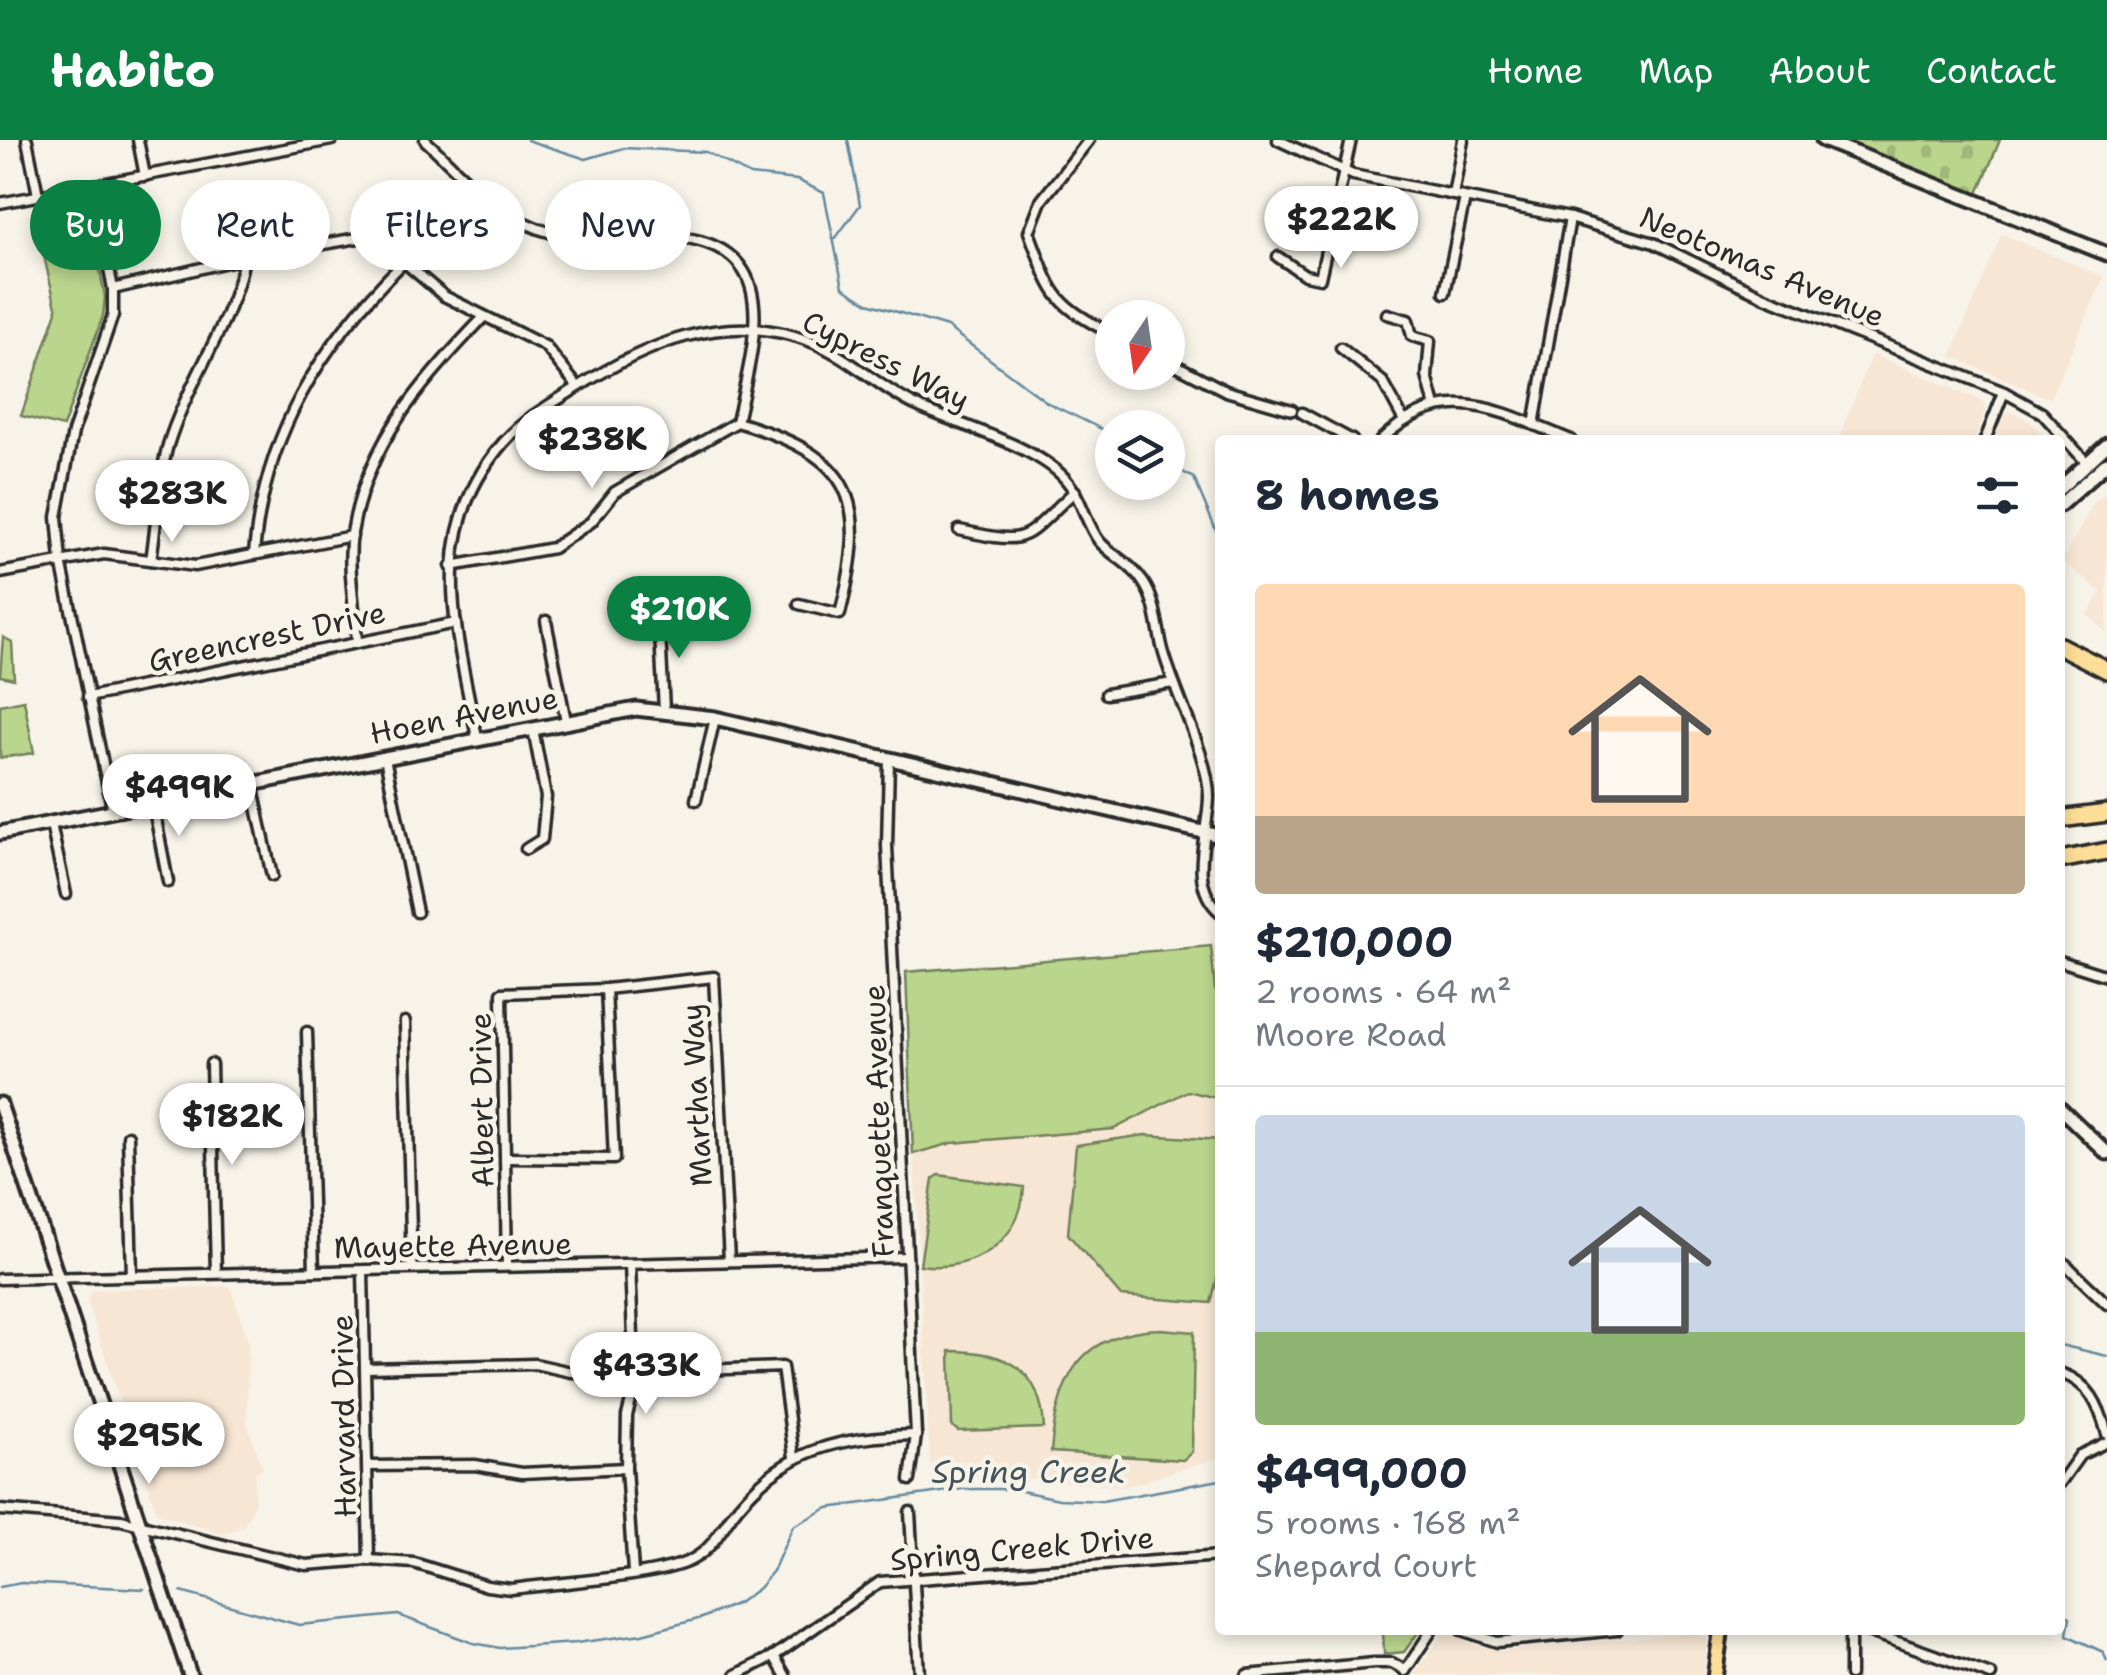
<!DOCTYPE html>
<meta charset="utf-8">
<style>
:root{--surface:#fff;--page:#f6f6f7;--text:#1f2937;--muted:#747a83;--line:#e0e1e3;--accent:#0b8043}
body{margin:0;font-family:"Shantell Sans",sans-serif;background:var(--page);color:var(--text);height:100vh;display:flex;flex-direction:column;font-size:38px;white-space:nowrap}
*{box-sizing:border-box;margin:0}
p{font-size:32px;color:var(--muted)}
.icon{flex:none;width:55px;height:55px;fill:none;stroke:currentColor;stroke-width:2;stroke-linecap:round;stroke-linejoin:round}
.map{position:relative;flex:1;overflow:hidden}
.side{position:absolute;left:1215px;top:295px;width:850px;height:1200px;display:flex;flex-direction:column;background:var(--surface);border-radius:10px;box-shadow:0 5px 15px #0003}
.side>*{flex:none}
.top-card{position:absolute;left:30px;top:40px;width:950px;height:90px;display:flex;gap:20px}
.needle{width:65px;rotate:193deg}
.fabs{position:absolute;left:1095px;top:160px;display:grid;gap:20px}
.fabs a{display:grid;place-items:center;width:90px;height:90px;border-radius:50%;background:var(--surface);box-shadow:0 5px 15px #0003;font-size:50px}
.price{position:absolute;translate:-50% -85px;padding:0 22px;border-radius:35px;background:#fff;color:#222;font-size:32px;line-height:65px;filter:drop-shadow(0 2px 5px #0008)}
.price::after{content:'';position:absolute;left:50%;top:60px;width:30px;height:22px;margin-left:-15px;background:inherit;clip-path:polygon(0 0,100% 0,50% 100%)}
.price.selected{background:var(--accent);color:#fff}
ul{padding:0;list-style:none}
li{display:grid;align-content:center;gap:20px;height:530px;padding:0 40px}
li+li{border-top:2px solid var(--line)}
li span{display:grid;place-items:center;height:310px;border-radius:10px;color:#555}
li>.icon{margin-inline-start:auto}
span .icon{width:180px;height:180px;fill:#fffc;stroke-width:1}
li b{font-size:42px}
h2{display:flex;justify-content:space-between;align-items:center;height:120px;padding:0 40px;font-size:42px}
.pill{padding:0 35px;border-radius:45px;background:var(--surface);box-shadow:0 5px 15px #0003;font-size:35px;line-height:90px}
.pill.selected{background:var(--accent);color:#fff}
header{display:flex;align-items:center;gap:60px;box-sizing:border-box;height:140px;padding:0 50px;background:var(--accent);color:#fff}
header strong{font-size:48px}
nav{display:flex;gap:55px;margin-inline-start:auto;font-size:35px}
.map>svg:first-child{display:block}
</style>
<header>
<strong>Habito</strong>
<nav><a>Home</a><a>Map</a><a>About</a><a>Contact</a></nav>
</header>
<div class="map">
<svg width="2107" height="1535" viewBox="0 0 2107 1535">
<defs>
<pattern id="cemetery-stones" width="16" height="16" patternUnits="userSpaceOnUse" patternTransform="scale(2.5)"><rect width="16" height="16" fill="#bad58c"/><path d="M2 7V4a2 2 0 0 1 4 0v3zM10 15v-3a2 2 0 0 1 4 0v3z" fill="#a0b779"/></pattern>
</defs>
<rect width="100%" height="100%" fill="#f7f3e8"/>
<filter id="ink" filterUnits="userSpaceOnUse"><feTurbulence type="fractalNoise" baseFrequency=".01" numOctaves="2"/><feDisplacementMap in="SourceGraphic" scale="20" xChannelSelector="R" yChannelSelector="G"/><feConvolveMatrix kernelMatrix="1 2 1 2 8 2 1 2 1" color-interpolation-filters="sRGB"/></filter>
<g filter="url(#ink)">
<g fill="#f7e6d4">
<polygon points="2002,94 2104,137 2050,259 1951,216"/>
<polygon points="1872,214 1984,262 1986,270 1974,300 1838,300"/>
<polygon points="2012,272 2028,280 2049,300 1995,300 2004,274"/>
<polygon points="2107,352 2107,493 2088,475 2101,452 2062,421 2094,362"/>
<polygon points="1220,806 1220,1317 1126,1347 988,1336 931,1338 910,946 926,829"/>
<polygon points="230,1146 248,1200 247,1284 263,1329 255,1332 254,1365 244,1386 222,1394 157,1373 87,1161 92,1150"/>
<polygon points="1445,1490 1473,1505 1500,1511 1692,1493 1707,1498 1704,1535 1414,1535"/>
</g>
<g fill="#bad58c" stroke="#72805c" stroke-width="2.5">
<polygon points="94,98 105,157 103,176 63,287 21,276 57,171 42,108"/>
<polygon points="3,497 12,502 14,539 0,536"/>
<polygon points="24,560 34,613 0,618 0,565"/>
<polygon points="1211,806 1215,850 1220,852 1220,959 1188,951 1114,989 952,1003 913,1014 906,832"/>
<polygon points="1145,995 1220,1000 1220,1126 1211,1163 1121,1156 1068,1094 1076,1005"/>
<path d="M939,1035L1024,1047C1021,1103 972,1133 920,1125L933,1039Z"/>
<path d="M1161,1189L1194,1192L1192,1312L1183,1320L1051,1312C1057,1238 1079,1191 1161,1189Z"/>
<path d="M950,1211C1007,1211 1041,1228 1044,1288L958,1291L952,1286Z"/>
<polygon points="1383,1490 1420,1490 1404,1512 1384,1514"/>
</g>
<polygon fill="url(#cemetery-stones)" stroke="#72805c" stroke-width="2.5" points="1835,0 2000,0 1977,56"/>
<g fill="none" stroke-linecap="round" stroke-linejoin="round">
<g stroke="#65899e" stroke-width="2.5">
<polyline points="527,0 586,19 624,8 706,12 750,35 797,40 824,53 843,147 868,163 947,187 1048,263 1112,294"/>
<polyline points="835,99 860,65 848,0"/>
<polyline points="1168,324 1194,338 1220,400"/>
<polyline points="2060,1205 2107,1216"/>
<polyline points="0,1447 21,1443 144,1449"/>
<polyline points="181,1452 299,1485 398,1475 473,1503 500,1508 576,1503 642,1494 702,1478 738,1463 759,1448 773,1431 793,1386 828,1368 962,1349 1012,1349 1059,1359 1102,1361 1220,1340"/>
<polyline points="2060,1471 2070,1477 2067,1495 2103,1512 2107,1521"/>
</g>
<defs>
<g id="street">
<polyline points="27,0 38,55"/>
<polyline points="138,0 145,36"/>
<path d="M425,0C463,35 500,80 552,93C584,101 618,95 651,95C787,96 757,190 737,282"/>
<path d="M1089,0L1041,61L1029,92C1053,155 1051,162 1112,194"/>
<polyline points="1278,0 1353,35 1570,78 1654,103 1765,157 2004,252 2042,273 2086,322"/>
<polyline points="93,46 113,149 113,175 73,292 57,377 61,421 113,672"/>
<polyline points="1453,55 1463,0"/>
<polyline points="0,63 332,0"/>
<polyline points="388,95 404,122 444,156 545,206 578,247"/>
<polyline points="1278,117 1305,135 1320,138 1351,0"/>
<polyline points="113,149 244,118 449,82 485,57"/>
<polyline points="1445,153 1465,58"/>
<polyline points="1387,174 1408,180 1412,196 1430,201 1427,236 1435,266"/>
<polyline points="1341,208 1383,242 1403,279"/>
<polyline points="1168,221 1226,251 1292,270"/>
<polyline points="1302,273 1352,300"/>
<polyline points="1534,285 1570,78"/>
<path d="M1381,300C1446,238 1499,271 1571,300"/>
<polyline points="1985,300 2004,252"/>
<path d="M959,390C1033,406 1020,401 1075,351"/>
<path d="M254,414C264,295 320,205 404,122"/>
<path d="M151,420C157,383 158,341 168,305C188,240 233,183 244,118"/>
<path d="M451,426L553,408L591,382L615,352L737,282C855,317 869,359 840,474L799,464"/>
<polyline points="0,433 104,414 195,426 352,396"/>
<polyline points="659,473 664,570"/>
<polyline points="546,481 566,581"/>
<path d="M357,502C355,467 347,427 352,393C366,305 422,241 482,179"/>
<polyline points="1106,554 1173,543"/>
<polyline points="88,557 456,483"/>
<path d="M477,598C457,492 424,395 503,303C523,280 549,265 575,249C646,204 725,169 809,201C847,215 877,246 913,264C955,285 1038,305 1067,341C1082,358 1085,382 1099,401C1112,416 1132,424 1143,442C1156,461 1157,484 1162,506C1172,549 1210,618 1209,658C1208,695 1187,744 1220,772"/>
<polyline points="385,618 417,772"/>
<polyline points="889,620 887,706 916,1295 910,1340"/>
<polyline points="252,644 272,736"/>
<polyline points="696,660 715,578"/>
<polyline points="153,664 168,742"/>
<polyline points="51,684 66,754"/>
<polyline points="526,709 542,699 546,657 533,589"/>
<polyline points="2060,821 2107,836"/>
<polyline points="405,882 412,1128"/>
<polyline points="307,892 314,1131"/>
<polyline points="211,924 216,1133"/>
<polyline points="128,996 132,1135"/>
<polyline points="506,1018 614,1019 606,849"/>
<polyline points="2060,1119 2107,1164"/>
<polyline points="630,1125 635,1245 627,1276 626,1328 633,1432"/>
<polyline points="507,1126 502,853 606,849 714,837 729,1120"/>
<polyline points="363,1131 369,1420"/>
<polyline points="0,1139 907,1117"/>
<polyline points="366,1228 535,1224 571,1232 622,1233 782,1227 794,1317"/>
<path d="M2060,1233C2090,1243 2099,1265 2107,1294"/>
<polyline points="368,1326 475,1325 522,1333 626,1328"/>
<polyline points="2060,1343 2080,1315 2107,1302"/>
<path d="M0,1370L121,1380L306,1425L369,1420L414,1423L487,1446L511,1449C553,1443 662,1437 693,1419C715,1407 723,1385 738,1367C786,1308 844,1296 916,1295"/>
<polyline points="910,1372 919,1535"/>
<polyline points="1461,1490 1497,1502 1617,1490"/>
<polyline points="1864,1490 1991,1535"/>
<polyline points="774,1516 785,1535"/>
<polyline points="1405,1531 1432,1490"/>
<polyline points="736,1535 774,1516 880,1442 1220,1416"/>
<polyline points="1247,1535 1374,1523 1392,1523 1405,1530"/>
<polyline points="1850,1535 1850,1490"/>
</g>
<g id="secondary">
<polyline points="1823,0 2107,114"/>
<polyline points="2060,348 2107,305"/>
<polyline points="2060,365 2107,323"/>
<polyline points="0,693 636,569 715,578 1220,696"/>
<polyline points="0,964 190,1535"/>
<polyline points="2060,968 2107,1013"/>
</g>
<polyline id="primary" points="1715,1535 1721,1490"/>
<g id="highway">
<polyline points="2060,506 2107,530"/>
<polyline points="2060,679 2107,673"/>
<polyline points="2060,720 2107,711"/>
</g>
</defs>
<use href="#street" stroke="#2b2b2b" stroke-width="15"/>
<use href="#secondary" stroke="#2b2b2b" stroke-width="19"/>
<use href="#primary" stroke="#2b2b2b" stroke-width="20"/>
<use href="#highway" stroke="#2b2b2b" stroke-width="22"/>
<use href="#street" stroke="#f7f3e8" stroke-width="8"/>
<use href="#secondary" stroke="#f7f3e8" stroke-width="11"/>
<use href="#primary" stroke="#fdde96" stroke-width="12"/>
<use href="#highway" stroke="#fdde96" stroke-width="15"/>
</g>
</g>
<g text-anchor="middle" stroke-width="9" stroke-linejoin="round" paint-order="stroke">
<g font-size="30" fill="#2b2b2b" stroke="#f7f3e8">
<text transform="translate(1762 127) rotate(23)" y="10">Neotomas Avenue</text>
<text transform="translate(886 221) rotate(27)" y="10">Cypress Way</text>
<text transform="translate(267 497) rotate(-12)" y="10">Greencrest Drive</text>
<text transform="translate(464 576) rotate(-11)" y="10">Hoen Avenue</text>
<text transform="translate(697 955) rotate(-93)" y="10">Martha Way</text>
<text transform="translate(482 960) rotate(-91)" y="10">Albert Drive</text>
<text transform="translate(879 981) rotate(-92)" y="10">Franquette Avenue</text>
<text transform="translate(453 1106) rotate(-1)" y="10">Mayette Avenue</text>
<text transform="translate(344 1276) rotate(-91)" y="10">Harvard Drive</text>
<text transform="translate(1022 1409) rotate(-5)" y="10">Spring Creek Drive</text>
</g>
<g font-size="32" font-style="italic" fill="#43525b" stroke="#f7f3e8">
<text x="1029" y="1343">Spring Creek</text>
</g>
</g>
</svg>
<div class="fabs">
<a><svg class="needle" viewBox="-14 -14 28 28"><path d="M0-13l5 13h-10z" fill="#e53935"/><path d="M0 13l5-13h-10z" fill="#747a83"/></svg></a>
<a><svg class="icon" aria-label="layers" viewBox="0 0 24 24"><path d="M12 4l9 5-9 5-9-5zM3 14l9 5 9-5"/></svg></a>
</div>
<b class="price" style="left:1341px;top:131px">$222K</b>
<b class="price" style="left:592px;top:351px">$238K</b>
<b class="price" style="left:172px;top:405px">$283K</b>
<b class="price selected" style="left:679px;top:521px">$210K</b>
<b class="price" style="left:179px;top:699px">$499K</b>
<b class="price" style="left:232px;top:1028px">$182K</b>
<b class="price" style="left:646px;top:1277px">$433K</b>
<b class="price" style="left:149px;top:1347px">$295K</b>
<div class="top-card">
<a class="pill selected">Buy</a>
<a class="pill">Rent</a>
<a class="pill">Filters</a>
<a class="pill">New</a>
</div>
<section class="side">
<h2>8 homes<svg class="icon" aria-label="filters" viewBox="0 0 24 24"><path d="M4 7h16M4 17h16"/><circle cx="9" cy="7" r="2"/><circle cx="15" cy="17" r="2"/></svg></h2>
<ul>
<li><span style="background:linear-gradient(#ffd9b3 75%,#b9a48a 0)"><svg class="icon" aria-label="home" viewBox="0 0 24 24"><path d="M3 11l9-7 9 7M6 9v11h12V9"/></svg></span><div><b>$210,000</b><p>2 rooms · 64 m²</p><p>Moore Road</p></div></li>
<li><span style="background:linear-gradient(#c9d6e8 70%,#8fb573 0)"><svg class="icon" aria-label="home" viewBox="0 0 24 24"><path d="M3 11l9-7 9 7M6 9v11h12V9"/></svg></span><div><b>$499,000</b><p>5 rooms · 168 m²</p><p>Shepard Court</p></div></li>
</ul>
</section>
</div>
